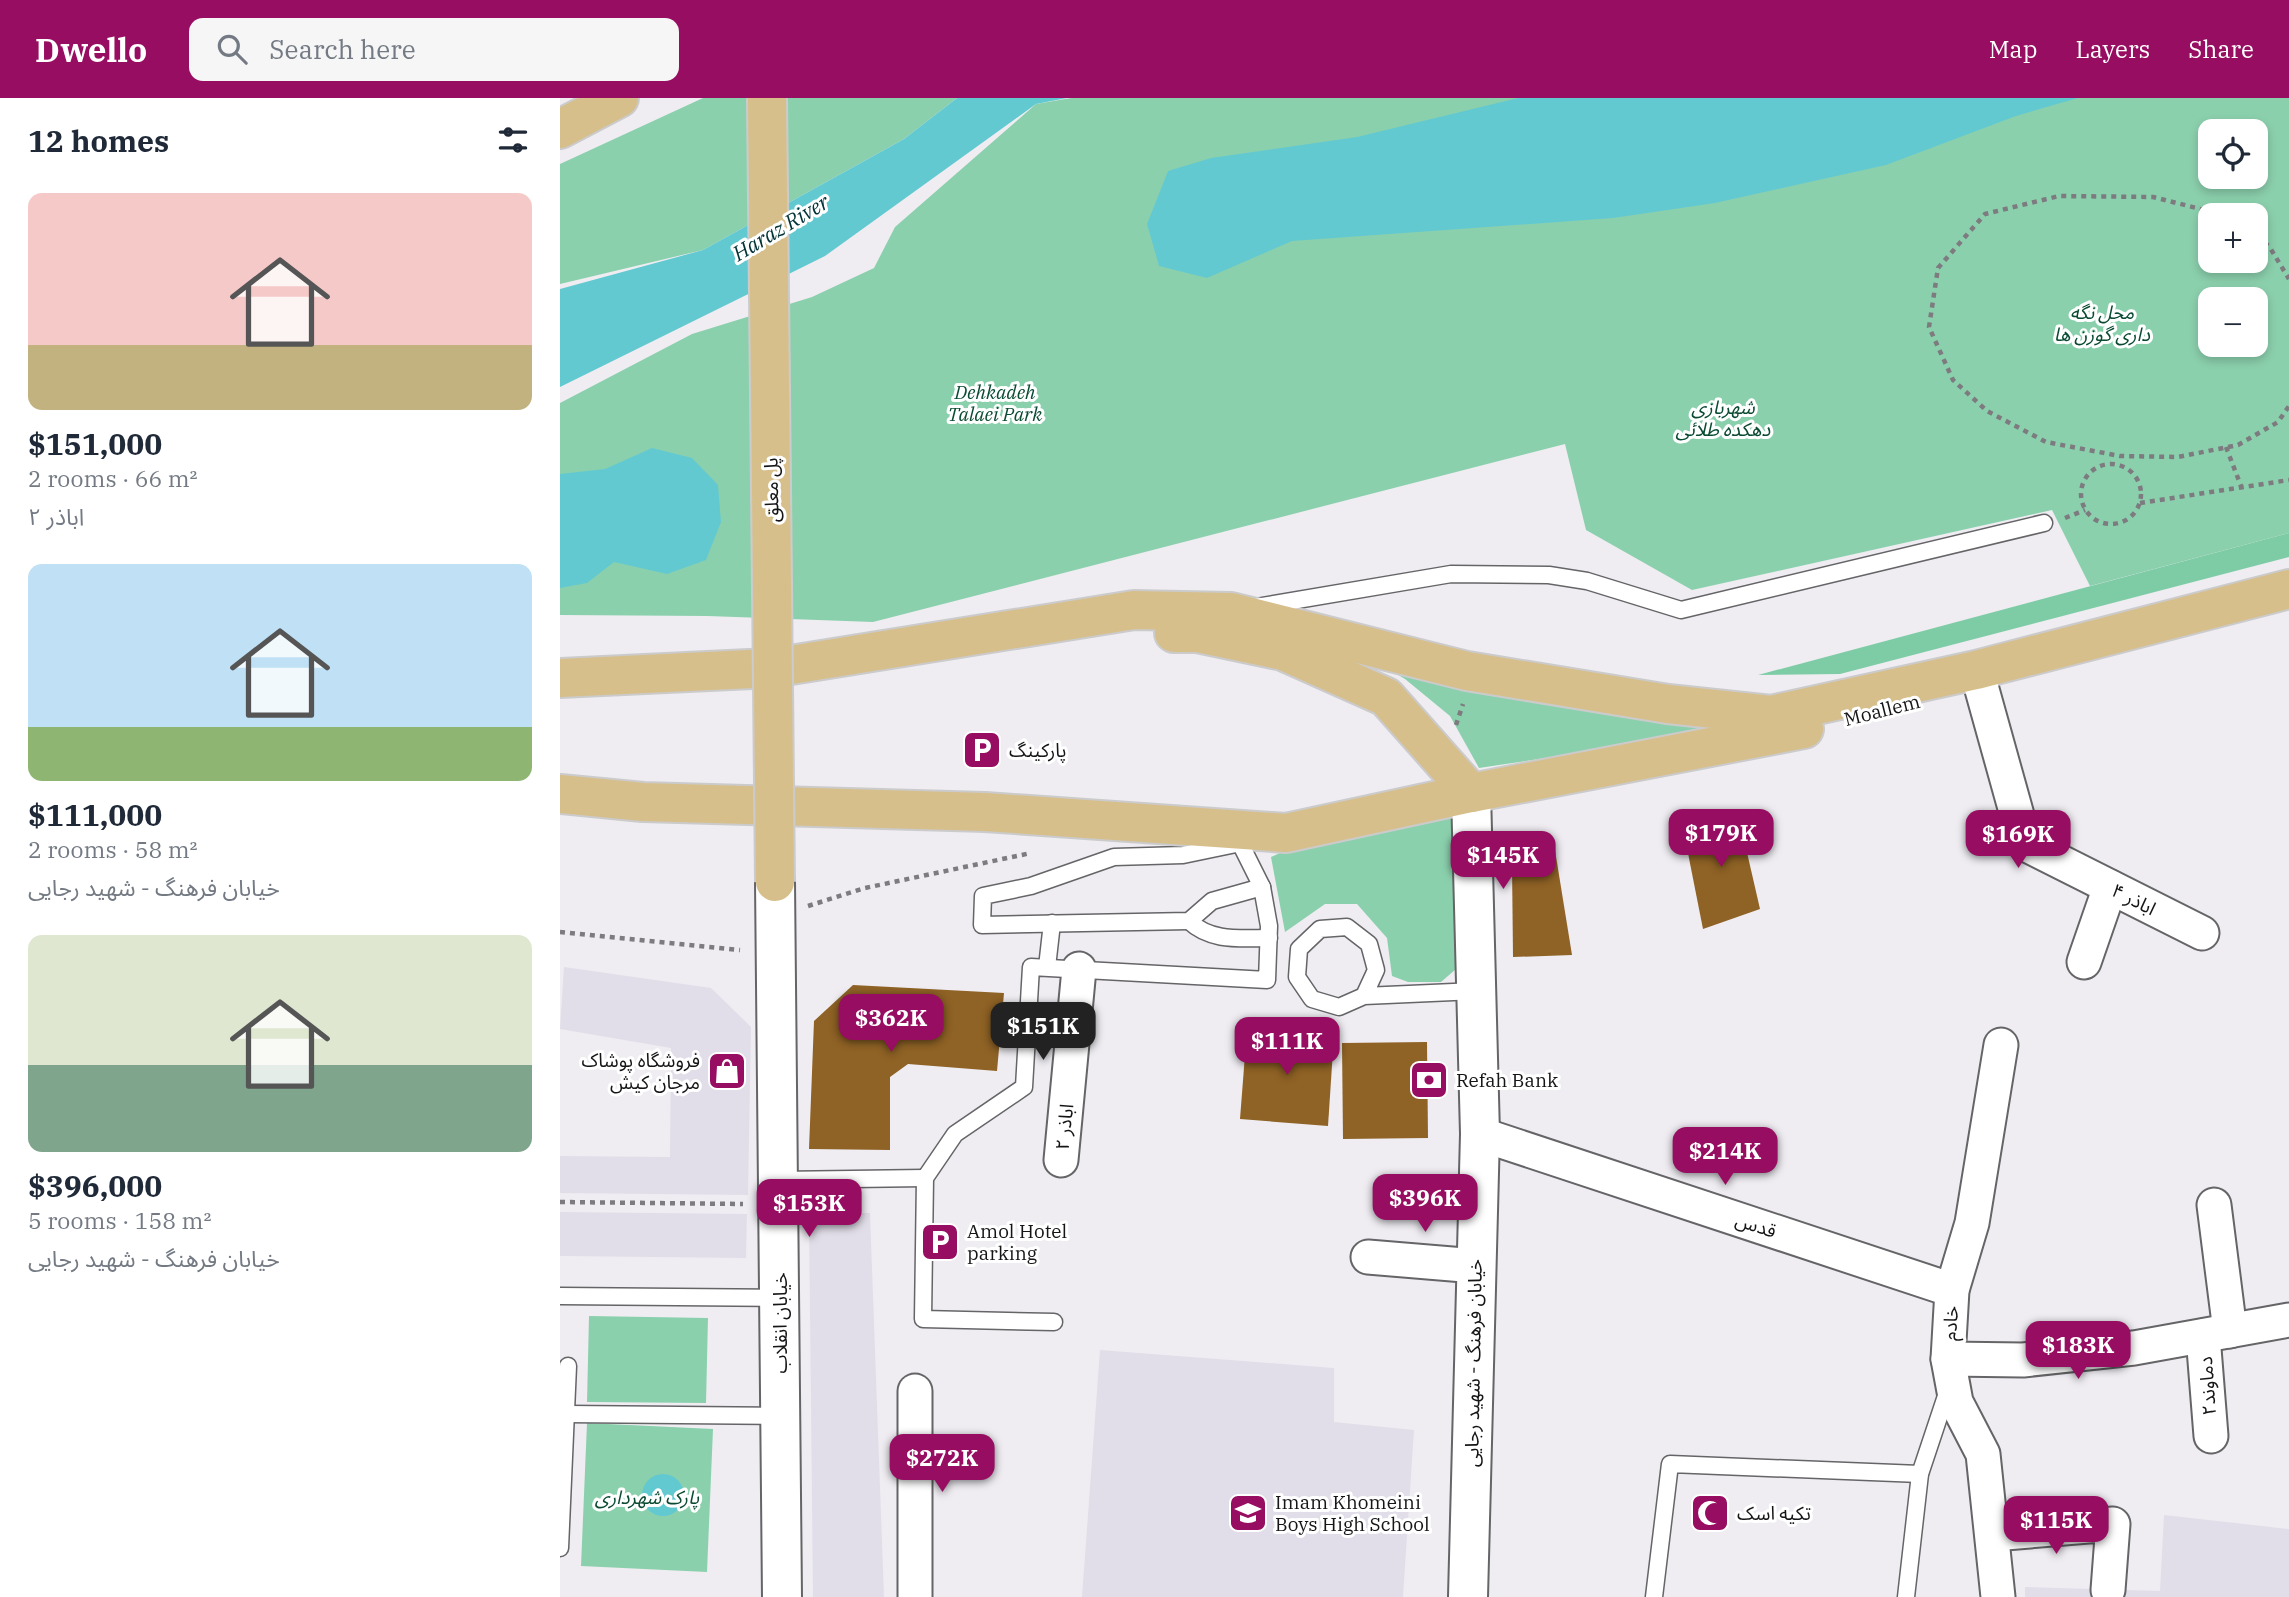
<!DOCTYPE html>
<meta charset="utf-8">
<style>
:root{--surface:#fff;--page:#f6f6f7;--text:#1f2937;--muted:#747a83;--accent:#970d61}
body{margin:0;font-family:"IBM Plex Serif","Noto Sans Arabic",serif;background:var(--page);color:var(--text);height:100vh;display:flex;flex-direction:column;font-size:26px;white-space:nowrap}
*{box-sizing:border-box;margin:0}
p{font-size:23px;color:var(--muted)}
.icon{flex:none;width:38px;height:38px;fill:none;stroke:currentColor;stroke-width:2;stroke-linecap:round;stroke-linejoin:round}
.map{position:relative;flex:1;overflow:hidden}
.details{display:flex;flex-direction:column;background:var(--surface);width:560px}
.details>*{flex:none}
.fabs{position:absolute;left:1638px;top:21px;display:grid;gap:14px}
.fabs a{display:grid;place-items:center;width:70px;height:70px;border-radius:14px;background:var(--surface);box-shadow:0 4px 10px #0003;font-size:35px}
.price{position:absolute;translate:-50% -60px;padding:0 16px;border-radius:14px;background:var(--accent);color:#fff;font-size:23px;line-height:46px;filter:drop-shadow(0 2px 4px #0008)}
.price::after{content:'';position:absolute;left:50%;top:42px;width:21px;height:16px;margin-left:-10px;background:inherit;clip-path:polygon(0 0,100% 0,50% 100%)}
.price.selected{background:#222;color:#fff}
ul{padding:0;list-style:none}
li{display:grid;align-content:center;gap:14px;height:371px;padding:0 28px}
li span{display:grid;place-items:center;height:217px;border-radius:14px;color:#555}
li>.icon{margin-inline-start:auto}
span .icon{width:126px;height:126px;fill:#fffc;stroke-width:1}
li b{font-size:30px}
h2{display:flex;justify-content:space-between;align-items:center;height:84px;padding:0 28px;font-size:30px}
header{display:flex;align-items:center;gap:42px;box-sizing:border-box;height:98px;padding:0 35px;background:var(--accent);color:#fff}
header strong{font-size:33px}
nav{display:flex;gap:38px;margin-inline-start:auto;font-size:24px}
.search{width:490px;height:63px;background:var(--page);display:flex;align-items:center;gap:18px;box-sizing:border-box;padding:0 24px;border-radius:14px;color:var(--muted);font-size:26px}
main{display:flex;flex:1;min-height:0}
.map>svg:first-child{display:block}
</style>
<header>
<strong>Dwello</strong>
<div class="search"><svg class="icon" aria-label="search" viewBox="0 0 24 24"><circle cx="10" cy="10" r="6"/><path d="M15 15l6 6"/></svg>Search here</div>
<nav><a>Map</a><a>Layers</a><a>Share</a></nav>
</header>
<main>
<section class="details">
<h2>12 homes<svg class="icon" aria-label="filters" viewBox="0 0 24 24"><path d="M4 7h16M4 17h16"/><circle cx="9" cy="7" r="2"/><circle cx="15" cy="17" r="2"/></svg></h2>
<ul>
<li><span style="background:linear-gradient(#f6c9c9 70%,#c2b280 0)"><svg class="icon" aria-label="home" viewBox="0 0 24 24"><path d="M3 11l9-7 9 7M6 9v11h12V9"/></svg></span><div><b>$151,000</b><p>2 rooms · 66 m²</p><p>اباذر ۲</p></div></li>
<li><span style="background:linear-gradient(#bfe0f5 75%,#8fb573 0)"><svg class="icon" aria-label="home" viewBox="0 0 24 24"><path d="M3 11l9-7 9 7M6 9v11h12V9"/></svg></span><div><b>$111,000</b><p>2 rooms · 58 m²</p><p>خیابان فرهنگ - شهید رجایی</p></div></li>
<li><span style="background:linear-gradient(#dfe7d0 60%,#7fa58c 0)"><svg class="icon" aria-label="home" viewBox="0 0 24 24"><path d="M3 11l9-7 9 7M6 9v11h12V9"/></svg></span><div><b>$396,000</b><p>5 rooms · 158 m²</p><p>خیابان فرهنگ - شهید رجایی</p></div></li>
</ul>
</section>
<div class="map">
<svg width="1729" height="1499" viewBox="0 0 1729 1499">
<rect width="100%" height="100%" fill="#efedf2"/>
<g fill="#e2dee9">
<polygon points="4,869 151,890 191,929 188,1097 0,1095 0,1058 110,1059 111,950 0,931"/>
<polygon points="0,1114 187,1116 186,1160 0,1158"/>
<polygon points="249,1115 310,1115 324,1499 253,1499"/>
<polygon points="540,1252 774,1270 774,1324 854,1332 843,1499 522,1499"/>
<polygon points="1604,1417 1729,1431 1729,1499 1465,1499 1465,1489 1600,1493"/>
</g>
<g fill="#8bd0ad" fill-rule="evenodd">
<polygon points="143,0 397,0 344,41 143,152 0,186 0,66"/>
<path d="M511,0H1729V435L1530,488L1492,412L1132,492L1026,432L1005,346L313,524L147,518L0,517V305L132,236L252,199L314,170L335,129L476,6ZM1650,33H1696V79H1650ZM1650,117H1696V163H1650ZM1650,201H1696V247H1650Z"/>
<polygon points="825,569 1174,632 919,670 890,618 845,581"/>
<polygon points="894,716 896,871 881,884 848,884 832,878 827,840 797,806 765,806 725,834 711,759 738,747"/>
<polygon points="29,1218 148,1220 146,1305 27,1304"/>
<polygon points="27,1325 153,1331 147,1474 21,1468"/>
</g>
<polygon fill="#7ecca6" points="1729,435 1729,459 1280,576 1198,577"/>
<g fill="#63c9d1">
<polygon points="397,0 507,0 476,6 265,158 0,289 0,191 143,152 344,41"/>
<polygon points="958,0 1518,0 1456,18 1326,67 1155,105 1053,120 732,143 647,180 599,168 587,126 608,73 651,60 797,39"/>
<polygon points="92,350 132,360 158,387 161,424 146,462 107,476 54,464 27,485 0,490 0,376 45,371"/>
<circle cx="103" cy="1397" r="21"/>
</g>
<g fill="#8f6225">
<polygon points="1177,711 1200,811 1143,831 1123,730"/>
<polygon points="993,740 1012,857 953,859 952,766 967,746"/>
<polygon points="293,887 444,895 437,973 348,966 330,979 330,1052 249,1051 254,923"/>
<polygon points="687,931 774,937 768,1028 680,1021"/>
<polygon points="867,944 868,1040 783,1041 782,945"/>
</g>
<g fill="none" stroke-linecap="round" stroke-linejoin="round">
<defs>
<g id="service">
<polyline points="696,509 891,476 989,477 1027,483 1121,512 1484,425"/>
<polyline points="676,746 623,757 554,759 471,788 423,798 422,827 629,823 652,803 702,789"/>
<path d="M629,823C651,844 680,840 709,840"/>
<polyline points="487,869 492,825"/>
<polyline points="804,898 816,872 809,846 787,829 760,831 739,851 737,879 752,901 779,909 804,898 916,893"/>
<polyline points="219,1082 365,1080"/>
<polyline points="0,1198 220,1200"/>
<polyline points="494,1224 363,1221 365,1080 395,1036 464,989 471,869 707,882 709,828 702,789 680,745"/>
<polyline points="7,1316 220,1318"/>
<polyline points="0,1450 8,1268"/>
<polyline points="1094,1499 1110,1366 1360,1376"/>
<polyline points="1346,1499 1360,1376 1388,1292"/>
</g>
<g id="minor">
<polyline points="1421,588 1465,746 1642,835"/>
<polyline points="1524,864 1550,789"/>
<polyline points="920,1036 1392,1192"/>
<polyline points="501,1062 519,871"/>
<polyline points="1654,1107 1670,1233"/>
<polyline points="808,1159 916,1168"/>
<polyline points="1643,1238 1651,1338"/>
<polyline points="1388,1261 1463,1262 1574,1250 1729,1222"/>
<polyline points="355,1293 355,1499"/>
<polyline points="1433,1436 1553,1426 1548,1492"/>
<polyline points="1438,1499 1423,1356 1396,1304 1388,1261 1392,1192 1412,1125 1441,947"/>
</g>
<g id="secondary">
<polyline points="215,784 222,1499"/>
<polyline points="908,1499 920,1036 911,695"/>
</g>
<g id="primary">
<polyline points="0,31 59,0"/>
<polyline points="614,535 637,535 723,553 826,599 911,695"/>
<polyline points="0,580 212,570 574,512 671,514 907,573 1108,606 1211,617 1416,572 1729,491"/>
<polyline points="0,696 83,704 425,714 726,735 911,695 1244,631"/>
</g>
</defs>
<use href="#service" stroke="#656467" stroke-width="19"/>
<use href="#minor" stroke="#656467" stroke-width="37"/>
<use href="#secondary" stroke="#656467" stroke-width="42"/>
<use href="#primary" stroke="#cccbcc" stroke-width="42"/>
<g stroke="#7d7b7f" stroke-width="4.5" stroke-dasharray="5 5" stroke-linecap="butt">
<polyline points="1664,117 1593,99 1499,98 1425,116 1378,170 1369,229 1393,282 1427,313 1486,344 1560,358 1618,359 1678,347 1718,324 1729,308"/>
<polyline points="1696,139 1709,148 1729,181"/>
<polyline points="1666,349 1681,388"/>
<circle cx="1551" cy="396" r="30"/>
<polyline points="1580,405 1729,382"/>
<polyline points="1505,420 1525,412"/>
<polyline points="896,627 903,606"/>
<polyline points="248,808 305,790 471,755"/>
<polyline points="0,834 180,852"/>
<polyline points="0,1104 183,1106"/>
</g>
<use href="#service" stroke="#fff" stroke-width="16"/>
<use href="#minor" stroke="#fff" stroke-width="33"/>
<use href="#secondary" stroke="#fff" stroke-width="38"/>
<use href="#primary" stroke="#d7bf8b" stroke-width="38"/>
<defs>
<polyline id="primary-bridge" points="207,0 215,784"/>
</defs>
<use href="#primary-bridge" stroke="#cccbcc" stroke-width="42" stroke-linecap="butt"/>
<use href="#primary-bridge" stroke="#d7bf8b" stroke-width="38"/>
</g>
<defs>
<symbol id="parking-square" viewBox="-11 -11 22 22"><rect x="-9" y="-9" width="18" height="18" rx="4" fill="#970d61" stroke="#fff"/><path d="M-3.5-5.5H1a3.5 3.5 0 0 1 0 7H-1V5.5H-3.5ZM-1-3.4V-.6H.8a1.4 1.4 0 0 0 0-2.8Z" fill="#fff"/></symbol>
<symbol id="shop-square" viewBox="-11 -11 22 22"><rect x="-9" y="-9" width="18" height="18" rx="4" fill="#970d61" stroke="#fff"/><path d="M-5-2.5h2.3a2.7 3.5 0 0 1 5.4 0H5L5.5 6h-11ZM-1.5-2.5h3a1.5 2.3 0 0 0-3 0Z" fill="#fff"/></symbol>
<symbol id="bank-square" viewBox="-11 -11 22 22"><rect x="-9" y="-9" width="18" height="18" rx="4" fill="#970d61" stroke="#fff"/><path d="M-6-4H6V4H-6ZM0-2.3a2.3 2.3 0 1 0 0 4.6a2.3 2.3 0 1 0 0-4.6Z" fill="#fff"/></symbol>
<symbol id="school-square" viewBox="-11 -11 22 22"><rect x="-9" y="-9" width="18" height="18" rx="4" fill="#970d61" stroke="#fff"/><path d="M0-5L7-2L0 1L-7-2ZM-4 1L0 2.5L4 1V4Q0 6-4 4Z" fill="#fff"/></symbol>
<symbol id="mosque-square" viewBox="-11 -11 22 22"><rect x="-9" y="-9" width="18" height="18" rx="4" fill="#970d61" stroke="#fff"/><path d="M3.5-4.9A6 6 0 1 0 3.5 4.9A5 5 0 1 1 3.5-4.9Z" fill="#fff"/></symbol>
</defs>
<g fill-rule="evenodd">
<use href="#parking-square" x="400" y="630" width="44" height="44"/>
<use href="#shop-square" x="145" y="951" width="44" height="44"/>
<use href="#bank-square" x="847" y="960" width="44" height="44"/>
<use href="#parking-square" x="358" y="1122" width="44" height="44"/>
<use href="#school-square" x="666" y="1393" width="44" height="44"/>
<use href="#mosque-square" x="1128" y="1393" width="44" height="44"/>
</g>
<g text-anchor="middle" stroke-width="6" stroke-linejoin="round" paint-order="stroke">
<g font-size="19" font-style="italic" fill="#0a4b32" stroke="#fff">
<text x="1542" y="221">محل نگه<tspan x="1542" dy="22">داری گوزن ها</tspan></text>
<text x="435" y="301">Dehkadeh<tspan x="435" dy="22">Talaei Park</tspan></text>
<text x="1163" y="316">شهربازی<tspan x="1163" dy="22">دهکده طلائی</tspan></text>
<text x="87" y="1406">پارک شهرداری</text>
</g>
<g font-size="19" fill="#151416" stroke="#fff">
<text transform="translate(211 392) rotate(-91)" y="7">پل معلق</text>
<text transform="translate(1322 612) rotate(-14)" y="7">Moallem</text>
<text transform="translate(1574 801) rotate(27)" y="7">اباذر ۴</text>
<text transform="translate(504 1029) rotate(-84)" y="7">اباذر ۲</text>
<text transform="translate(1196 1127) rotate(18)" y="7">قدس</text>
<text transform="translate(220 1225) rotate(-90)" y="7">خیابان انقلاب</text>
<text transform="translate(1390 1225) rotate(-86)" y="7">خادم</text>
<text transform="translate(913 1265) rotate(-89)" y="7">خیابان فرهنگ - شهید رجایی</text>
<text transform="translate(1647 1288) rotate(-94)" y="7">دماوند۲</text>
</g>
<g font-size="19" fill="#151416" stroke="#fff" text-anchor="start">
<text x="449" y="659">پارکینگ</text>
<text x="140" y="969" text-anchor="end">فروشگاه پوشاک<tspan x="140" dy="22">مرجان کیش</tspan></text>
<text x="896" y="989">Refah Bank</text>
<text x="407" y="1140">Amol Hotel<tspan x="407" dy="22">parking</tspan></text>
<text x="715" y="1411">Imam Khomeini<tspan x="715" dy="22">Boys High School</tspan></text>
<text x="1177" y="1422">تکیه اسک</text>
</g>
<g font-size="21" font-style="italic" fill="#003235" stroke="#fff">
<text transform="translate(221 130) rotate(-31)" y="7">Haraz River</text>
</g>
</g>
</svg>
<div class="fabs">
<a><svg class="icon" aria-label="locate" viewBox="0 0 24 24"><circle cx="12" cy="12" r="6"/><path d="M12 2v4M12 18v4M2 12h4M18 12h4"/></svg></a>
<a>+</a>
<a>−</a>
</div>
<b class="price" style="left:1161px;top:771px">$179K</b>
<b class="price" style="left:1458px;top:772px">$169K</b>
<b class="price" style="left:943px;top:793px">$145K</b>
<b class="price" style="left:331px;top:956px">$362K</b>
<b class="price selected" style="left:483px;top:964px">$151K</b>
<b class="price" style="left:727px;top:979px">$111K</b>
<b class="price" style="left:1165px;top:1089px">$214K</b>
<b class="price" style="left:865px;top:1136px">$396K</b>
<b class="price" style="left:249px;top:1141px">$153K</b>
<b class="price" style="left:1518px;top:1283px">$183K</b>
<b class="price" style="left:382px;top:1396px">$272K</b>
<b class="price" style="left:1496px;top:1458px">$115K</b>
</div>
</main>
